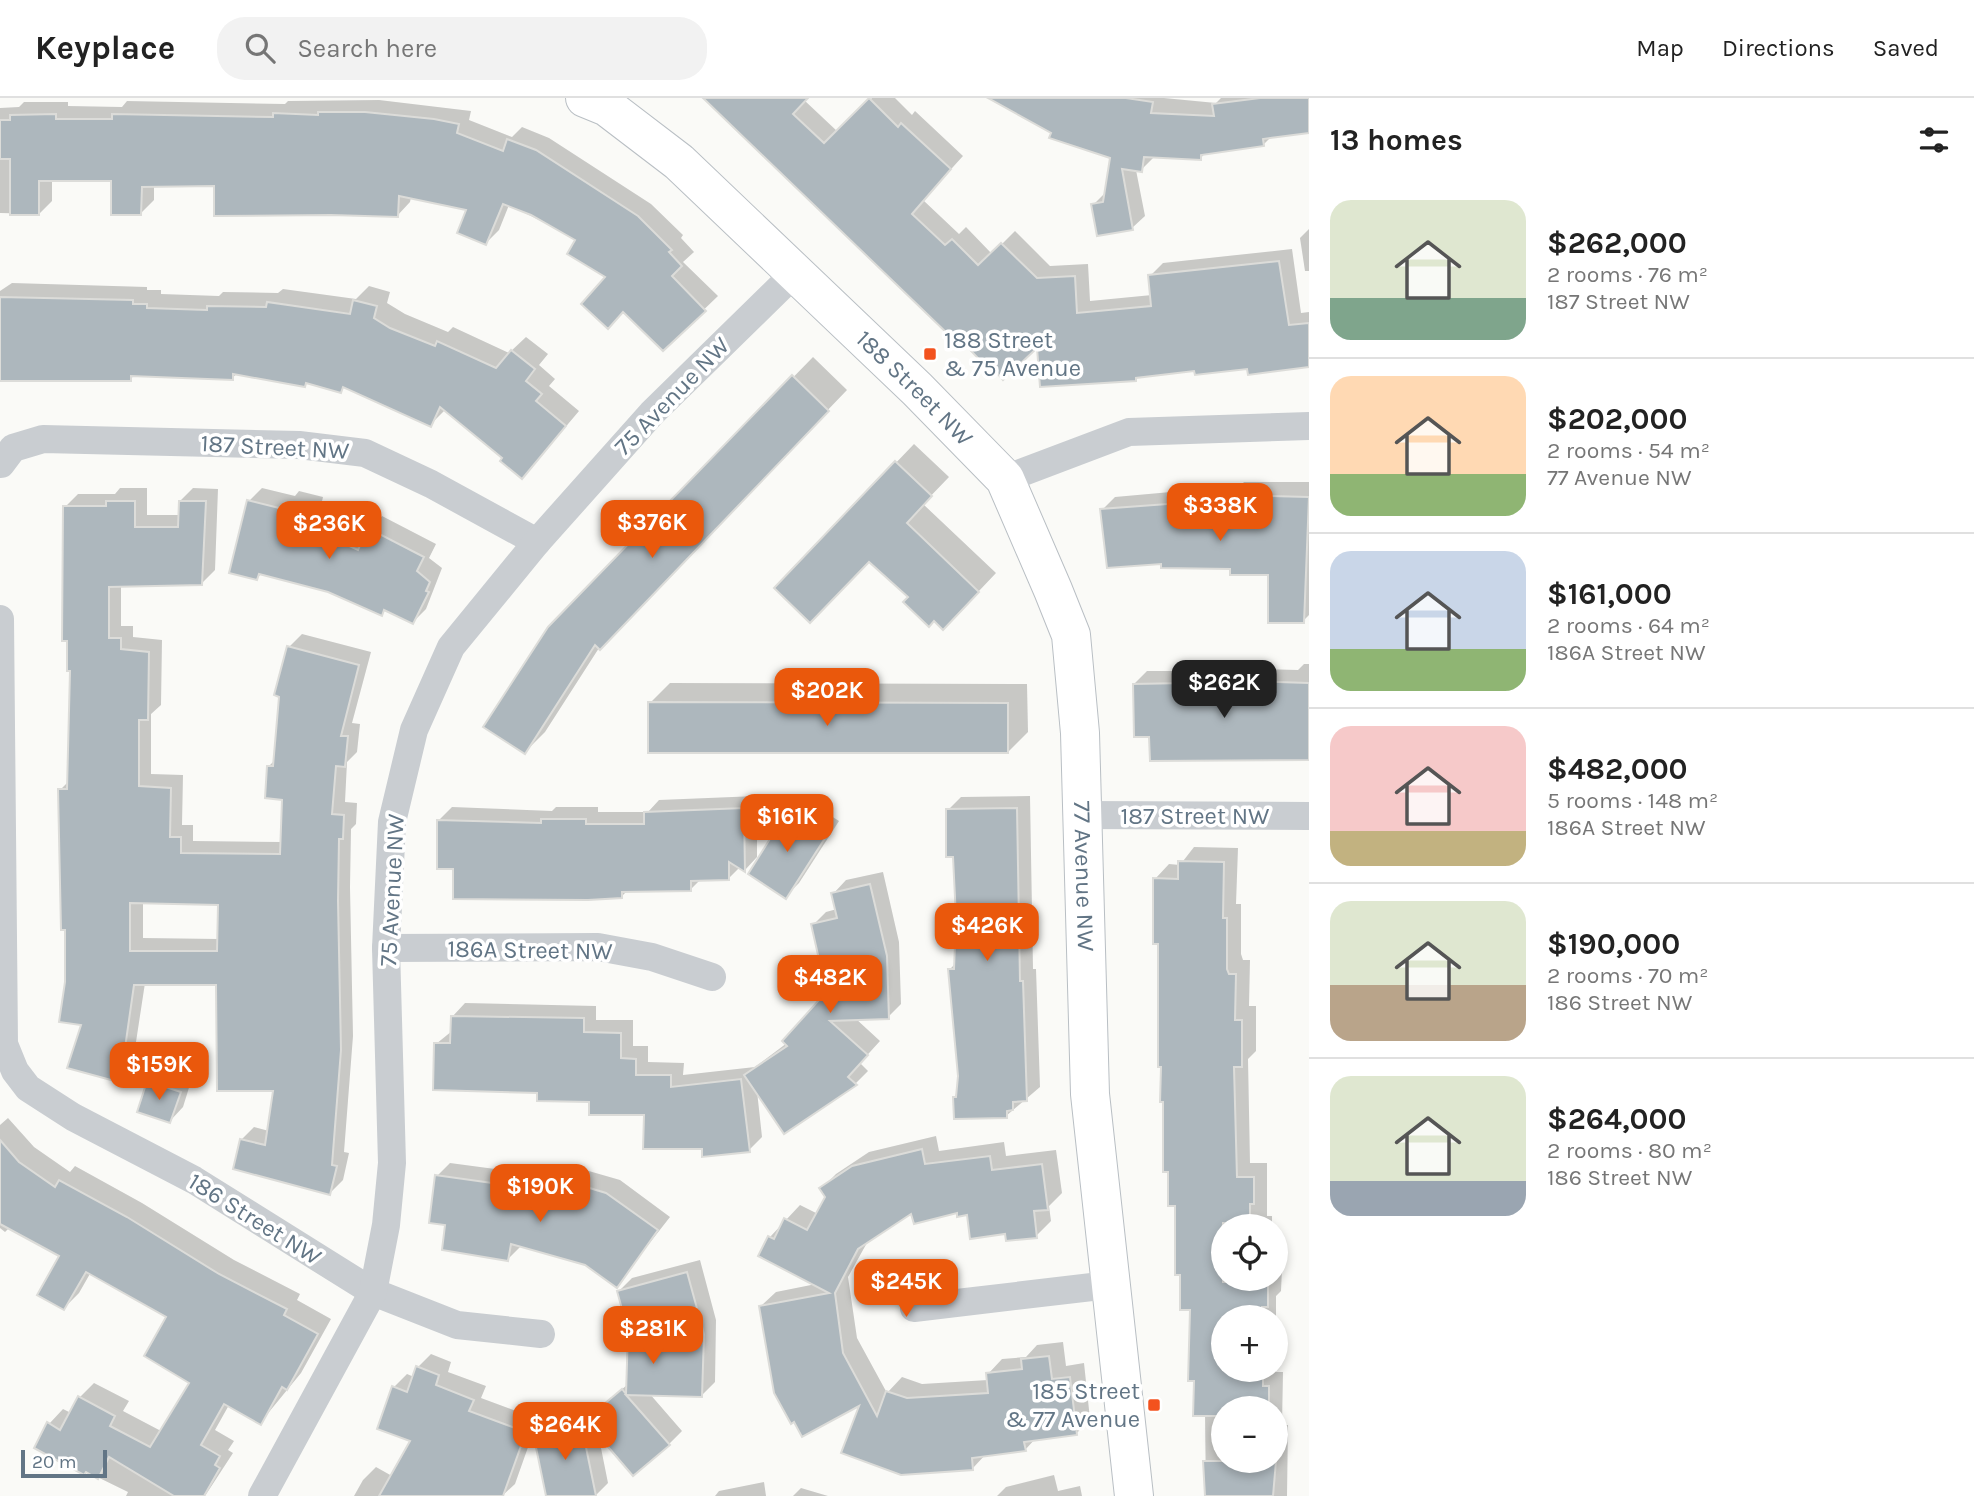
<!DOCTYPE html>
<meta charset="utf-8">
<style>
:root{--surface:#fff;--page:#f2f2f2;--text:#222;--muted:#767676;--line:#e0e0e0;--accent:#ea580c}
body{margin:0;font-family:Karla,sans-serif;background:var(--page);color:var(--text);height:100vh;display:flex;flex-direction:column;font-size:26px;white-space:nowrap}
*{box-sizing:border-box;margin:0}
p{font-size:23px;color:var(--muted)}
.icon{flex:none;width:38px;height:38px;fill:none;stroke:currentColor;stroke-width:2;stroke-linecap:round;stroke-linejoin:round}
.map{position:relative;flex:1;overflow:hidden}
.panel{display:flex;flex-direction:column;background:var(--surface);width:665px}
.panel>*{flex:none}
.buttons{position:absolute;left:1211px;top:1116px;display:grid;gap:14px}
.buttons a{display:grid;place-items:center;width:77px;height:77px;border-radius:50%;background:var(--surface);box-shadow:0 4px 10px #0003;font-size:35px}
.scale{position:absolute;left:21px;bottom:18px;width:86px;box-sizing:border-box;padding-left:7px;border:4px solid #627585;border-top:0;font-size:19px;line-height:24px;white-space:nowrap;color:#627585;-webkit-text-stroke:5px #fff;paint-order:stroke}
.price{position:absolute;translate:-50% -60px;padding:0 16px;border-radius:14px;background:var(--accent);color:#fff;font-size:23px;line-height:46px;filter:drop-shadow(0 2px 4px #0008)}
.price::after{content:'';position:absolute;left:50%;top:42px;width:21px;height:16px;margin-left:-10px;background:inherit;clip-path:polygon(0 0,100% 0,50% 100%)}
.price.active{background:#222;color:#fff}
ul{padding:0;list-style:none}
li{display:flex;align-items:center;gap:21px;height:175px;padding:0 21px}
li+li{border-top:2px solid var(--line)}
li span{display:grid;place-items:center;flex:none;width:196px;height:140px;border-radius:21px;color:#555}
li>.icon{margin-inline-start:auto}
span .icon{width:84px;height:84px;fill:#fffc;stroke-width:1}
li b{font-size:30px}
h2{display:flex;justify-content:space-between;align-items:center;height:84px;padding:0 21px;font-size:30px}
header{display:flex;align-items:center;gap:42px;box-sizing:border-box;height:98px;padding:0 35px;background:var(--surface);border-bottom:2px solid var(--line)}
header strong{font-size:33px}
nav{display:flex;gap:38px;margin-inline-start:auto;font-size:24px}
.search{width:490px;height:63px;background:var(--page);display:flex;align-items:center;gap:18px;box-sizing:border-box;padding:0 24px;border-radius:28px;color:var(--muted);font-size:26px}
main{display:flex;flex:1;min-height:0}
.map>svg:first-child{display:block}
</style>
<header>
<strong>Keyplace</strong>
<div class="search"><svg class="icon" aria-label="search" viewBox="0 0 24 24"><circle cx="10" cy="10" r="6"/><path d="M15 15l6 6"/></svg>Search here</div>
<nav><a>Map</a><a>Directions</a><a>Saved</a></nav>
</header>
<main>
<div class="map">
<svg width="1309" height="1398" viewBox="0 0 1309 1398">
<rect width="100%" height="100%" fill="#fafaf7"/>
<g fill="#0003" fill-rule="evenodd">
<polygon points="706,0 806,0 804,2 838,34 872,0 895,0 912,17 915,13 963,58 923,102 959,136 966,129 992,156 1015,133 1050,168 1088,166 1090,203 1152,197 1150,178 1163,165 1292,151 1301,215 1309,214 1309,268 1196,271 1139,278 1136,281 1039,246 955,234"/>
<polygon points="992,0 1164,0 1216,5 1221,0 1309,0 1309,34 1271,39 1263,47 1206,54 1200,61 1154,59 1141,72 1136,72 1145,118 1132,130 1093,107 1107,93 1112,59 1053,34"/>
<polygon points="379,2 471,13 469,22 512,39 522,29 549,40 651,106 683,137 681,140 694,154 683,164 718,198 663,251 577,141 509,107 499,132 486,145 469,111 411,99 410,104 397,118 215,86 154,87 154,102 141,115 113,82 52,81 52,103 39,116 0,115 0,10 19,9 24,4 68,4 68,8 122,9 127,3 285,6 288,3"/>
<polygon points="1309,131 1309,173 1305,173 1300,140"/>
<polygon points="12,185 147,189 147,192 161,192 161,196 219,198 223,194 278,195 283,191 356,201 369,188 390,194 387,205 405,216 448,234 453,229 509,255 526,239 548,256 539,267 555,281 549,288 579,313 536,364 505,359 446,311 430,327 345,288 341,293 307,284 304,287 238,275 232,280 135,276 130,282 0,282 0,193"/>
<polygon points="813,259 847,292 599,550 545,634 525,654 549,530"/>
<polygon points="914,346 949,379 923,406 996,475 961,512 911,498 869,462 776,490"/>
<polygon points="1244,384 1309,384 1309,517 1303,523 1270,475 1162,464 1102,412 1115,399 1193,392 1233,395"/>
<path d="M120,390H147V417H180V403L193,390L218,391L215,472L202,485L121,487V528H133V539L162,542L161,607L151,616V676L183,677L182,727H193V743L282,744L284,700L269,668L275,662L289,549L302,536L371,554L352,625L360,626L357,654L347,664L345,704L357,705L356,726L351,731L350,789L353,938L344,1054L349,1055L343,1082L330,1095L241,1042L254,1029L269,1033L275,991L218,885H145L136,944L153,950L145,973L132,987L83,925L67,884L60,692L69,683L71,572L65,409L78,396H115ZM143,804L220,805L219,841L143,840Z"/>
<polygon points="262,390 295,398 299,393 323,399 319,416 367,437 382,418 436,446 429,460 442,470 426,511 413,524 386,511 382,516 328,493 262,475 257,480 249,403"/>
<polygon points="1304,566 1309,566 1309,661 1151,637 1134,586 1147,573 1196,573 1200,569 1298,572"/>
<polygon points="670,585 1027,586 1028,634 1008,654 650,605"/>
<polygon points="757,698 757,759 745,772 740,769 728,781 701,781 690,792 628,792 621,799 455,770 439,722 452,709 552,713 556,709 598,709 598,714 648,714 659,702"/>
<polygon points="1030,698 1033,871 1036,871 1040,989 1006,1018 955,1000 960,978 950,871 955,866 958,820 955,757 948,712 961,699"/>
<polygon points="803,700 839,723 799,785 786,798 750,775 790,713"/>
<path d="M1194,749L1238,750L1236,806H1241V856L1243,862H1250L1249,908H1256V953L1248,961L1250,1065H1267V1118H1272V1129H1223V1181H1276L1277,1134V1171H1282L1281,1193L1276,1198V1274H1283L1282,1327H1288L1287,1398H1206L1205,1316L1196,1281L1191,1210L1177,1106L1155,781L1169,766L1180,767ZM1223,1220H1276V1272H1223ZM1223,1311H1276V1363H1223Z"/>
<polygon points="883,774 899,844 901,906 888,919 855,920 880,943 860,965 868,973 856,985 785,1034 757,993 762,1039 749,1052 703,1050 645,1016 539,993 436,946 452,933 452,919 465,905 596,908 596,922 633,922 633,948 648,948 648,964 684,965 683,977 755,969 787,945 821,901 820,857 813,827 826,814 837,811 833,796 846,782"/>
<polygon points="162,970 192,980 183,1009 170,1023 139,1012 149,983"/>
<polygon points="8,1020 34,1049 70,1074 75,1068 142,1105 234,1162 300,1196 297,1202 331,1221 301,1275 260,1325 229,1307 215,1332 234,1343 228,1352 233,1355 205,1398 126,1398 128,1394 36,1349 49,1326 63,1311 71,1315 80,1299 94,1285 129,1303 123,1313 161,1333 191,1284 169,1218 91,1174 79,1195 64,1210 61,1157 10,1129 5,1134 0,1130 0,1027"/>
<polygon points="936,1038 939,1053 1004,1044 1006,1058 1056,1052 1062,1095 1049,1108 1051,1123 1036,1138 1006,1134 958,1113 913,1113 868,1143 848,1179 857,1240 887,1295 902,1279 922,1286 988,1282 988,1276 1002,1261 1026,1259 1037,1247 1063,1244 1066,1268 1084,1265 1090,1321 1076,1336 1036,1340 1025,1352 986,1356 973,1370 901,1375 862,1304 761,1208 776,1194 816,1186 770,1139 800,1107 818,1116 827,1099 821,1091 836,1076 869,1054"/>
<polygon points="450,1065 556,1079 568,1067 620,1082 670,1119 616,1188 586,1166 522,1147 508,1161 447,1126 437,1078"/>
<polygon points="700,1162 716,1222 715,1284 702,1297 649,1295 682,1333 669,1346 598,1335 608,1385 595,1398 548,1398 535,1336 548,1322 594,1313 594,1316 628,1286 630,1233 619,1193 632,1180"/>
<polygon points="431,1256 451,1264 448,1274 486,1288 481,1300 538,1321 515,1386 502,1398 354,1398 363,1382 376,1369 392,1378 413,1342 394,1289 407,1276 414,1279 418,1269"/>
<polygon points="1054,1377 1058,1393 1080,1388 1082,1398 997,1398 1006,1389"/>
<polygon points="764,1384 766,1398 715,1398 719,1393"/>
<polygon points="801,1390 828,1398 793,1398"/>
</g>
<g fill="#adb7bd" stroke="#dcdcd9" stroke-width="2" fill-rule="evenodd">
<polygon points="703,0 808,0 793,16 824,45 869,0 898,29 901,25 951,71 912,116 945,147 952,141 978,167 1001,145 1037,180 1075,178 1077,215 1151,208 1148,177 1279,163 1289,227 1309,225 1309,269 1248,277 1247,271 1195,277 1194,273 1136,280 1136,283 1040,289 1037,250 1003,282 997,275 994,277 955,236 952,240"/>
<polygon points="988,0 1126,0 1153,4 1151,15 1214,18 1212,6 1260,0 1309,0 1309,35 1263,41 1264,48 1201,57 1201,62 1144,59 1142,74 1122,71 1133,132 1097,138 1091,106 1103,104 1110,60 1049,40 1051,35"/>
<polygon points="318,14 365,14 434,21 459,26 457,35 503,53 507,41 536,52 638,118 672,152 669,154 682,168 672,178 706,213 663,253 623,214 608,231 581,206 605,179 567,156 575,142 531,117 503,106 486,147 457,135 466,112 399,98 398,119 331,117 214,118 214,88 142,89 141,117 111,117 111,83 39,83 39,117 10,117 10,61 0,61 0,22 10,22 10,17 56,16 56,21 112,21 112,16 273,19 273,15 318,17"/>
<polygon points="0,199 133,202 133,206 147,206 147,210 207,212 207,208 266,209 267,204 350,216 353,202 377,208 374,220 390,230 435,248 437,243 496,270 511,252 535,271 526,283 542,296 536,303 566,328 522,381 500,363 502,360 440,309 431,329 343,289 341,295 306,285 305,289 233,276 233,282 131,278 131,283 0,283"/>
<polygon points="792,277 829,313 600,552 595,547 525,656 483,629 548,529"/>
<polygon points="895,363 932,398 907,425 979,494 943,532 934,523 929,529 903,504 908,499 869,464 810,525 774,490"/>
<polygon points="1229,397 1309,399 1304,525 1268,525 1268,477 1230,477 1230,471 1161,470 1161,466 1107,470 1100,411 1181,405 1181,407 1229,407"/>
<polygon points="247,402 283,411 285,405 311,412 307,429 358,452 368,430 424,459 417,473 430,484 426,493 429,494 413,526 384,512 382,518 328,494 259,476 257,482 229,475"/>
<path d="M106,403H135V429H178L179,403H206L202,487L109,489V540H121V551L149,554L148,622H139V688L171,690L170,739H181V755L280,756L282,702L265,700L267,668H273L279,599L274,597L287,548L359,567L341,638H348L345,669L336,668L332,716L344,717L343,741H339L338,803L341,952L332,1067L337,1068L330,1097L233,1071L240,1041L265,1047L273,993H217L216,887H134L124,957L141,963L133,988L67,970L81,927L59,924L65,884V832H61L58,691H67L70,573H67V543H62L63,408H106ZM130,805L218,807L217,853H130Z"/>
<polygon points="1185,581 1309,585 1309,662 1150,663 1149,639 1134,639 1133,586 1185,585"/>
<polygon points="648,604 1008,605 1008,655 648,655"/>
<polygon points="744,710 745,774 729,764 729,782 691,783 691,793 622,794 622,800 588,802 453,801 453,771 437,771 437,722 541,725 541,721 586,721 586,726 644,726 644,714"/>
<polygon points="1017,710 1020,883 1023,883 1027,1003 1013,1004 1013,1012 1007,1013 1007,1020 954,1021 953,999 956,999 958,978 948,871 954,871 956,820 953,759 946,759 946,711"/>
<polygon points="788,712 827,737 786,801 748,776"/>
<polygon points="1178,763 1224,764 1223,820 1227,820 1227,871 1229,876 1236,876 1235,922 1242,922 1242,969 1234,969 1237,1079 1254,1079 1254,1106 1250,1106 1250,1126 1223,1125 1223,1184 1268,1184 1268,1209 1262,1209 1262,1220 1223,1220 1223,1272 1263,1272 1263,1288 1269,1288 1269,1311 1223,1311 1223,1318 1193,1318 1194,1283 1188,1283 1190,1212 1180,1212 1180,1177 1175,1177 1175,1108 1168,1108 1168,1074 1163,1074 1163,1004 1160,1004 1161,969 1158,969 1158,846 1153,846 1153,780 1178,781"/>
<polygon points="870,786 887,858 889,921 830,923 868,957 848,979 857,987 784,1036 744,977 787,948 782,943 820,901 818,857 811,826 837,820 831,795"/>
<polygon points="451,918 584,920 584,934 621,935 621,960 636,961 636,977 671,977 671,989 741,981 750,1054 702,1059 702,1051 643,1051 644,1017 589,1017 589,1004 537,1003 537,995 433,992 434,945 450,945"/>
<polygon points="147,983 181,994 170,1025 137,1014"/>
<polygon points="0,1042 19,1064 55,1089 59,1082 127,1119 219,1176 287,1211 284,1217 318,1236 287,1292 282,1289 261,1327 224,1306 201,1347 220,1358 215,1367 220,1370 204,1398 174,1398 109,1359 98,1381 86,1374 84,1377 34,1350 47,1324 60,1332 78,1298 115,1318 110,1328 150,1349 189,1285 144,1258 166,1219 86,1174 64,1212 37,1197 59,1158 0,1126"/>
<polygon points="922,1051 925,1066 990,1058 992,1072 1042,1066 1048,1112 1034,1113 1037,1140 1006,1143 1005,1136 970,1141 967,1117 957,1119 957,1115 914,1126 911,1116 858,1151 835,1195 843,1255 877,1318 886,1293 907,1300 988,1295 986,1275 1022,1271 1021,1261 1049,1258 1052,1281 1070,1279 1077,1337 1024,1344 1026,1353 972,1360 973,1372 901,1377 841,1355 859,1308 802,1339 794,1324 791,1326 774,1295 759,1208 829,1195 758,1158 768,1138 774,1141 784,1120 807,1132 825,1099 819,1090 852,1068"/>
<polygon points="435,1077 549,1093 553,1079 606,1095 658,1132 617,1190 585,1167 511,1146 508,1163 442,1152 445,1127 429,1125"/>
<polygon points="687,1174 704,1236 702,1299 626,1297 670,1347 633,1378 585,1322 622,1291 626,1296 628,1233 617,1193"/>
<polygon points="416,1268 439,1277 436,1287 474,1302 469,1313 526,1334 503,1398 379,1398 410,1343 377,1331 392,1288 407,1294"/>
<polygon points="581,1325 596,1398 546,1398 533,1335"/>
<polygon points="1203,1363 1276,1363 1273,1398 1205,1398"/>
</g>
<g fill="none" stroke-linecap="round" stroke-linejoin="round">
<defs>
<g id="secondary">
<path id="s1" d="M585,0L607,9L679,64L917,291L1005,381L1053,492L1071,537L1080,635L1090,996L1134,1398"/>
</g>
</defs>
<use href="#secondary" stroke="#b9bfc4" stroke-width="40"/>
<g stroke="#c9cdd1" stroke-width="28">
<polyline points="1,366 13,350 43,341 299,347 365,355 431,386 537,444"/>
<polyline points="1005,381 1129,334 1309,328"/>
<polyline points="0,521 4,946 15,973 28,990 73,1019 194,1082 373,1194 457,1227 541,1236"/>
<polyline points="1081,717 1309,718"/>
<polyline points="386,850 598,849 652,859 712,879"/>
<polyline points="914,1210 1109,1187"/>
<polyline points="262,1398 373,1194 386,1127 392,1065 386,850 392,724 414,632 451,549 537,444 652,315 795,175"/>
</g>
<use href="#secondary" stroke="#fff" stroke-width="38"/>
</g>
<g fill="#f3521e" stroke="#fff" stroke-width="2.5">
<rect x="923" y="249" width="14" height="14" rx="3.5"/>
<rect x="1147" y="1300" width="14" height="14" rx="3.5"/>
</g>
<g text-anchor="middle" stroke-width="7" stroke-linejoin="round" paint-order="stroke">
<g font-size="24" fill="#627585" stroke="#fff" text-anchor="start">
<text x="944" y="250">188 Street<tspan x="944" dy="28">&amp; 75 Avenue</tspan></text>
<text x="1140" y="1301" text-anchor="end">185 Street<tspan x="1140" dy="28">&amp; 77 Avenue</tspan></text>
</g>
<g font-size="24" fill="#627585" stroke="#fff">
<text dy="8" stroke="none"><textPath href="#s1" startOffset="441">188 Street NW</textPath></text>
<text transform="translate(672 298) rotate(-46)" y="8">75 Avenue NW</text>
<text transform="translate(275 349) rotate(3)" y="8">187 Street NW</text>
<text x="1195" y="726">187 Street NW</text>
<text dy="8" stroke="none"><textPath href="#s1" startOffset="980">77 Avenue NW</textPath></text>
<text transform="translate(392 792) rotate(-87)" y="8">75 Avenue NW</text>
<text transform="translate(530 852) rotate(1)" y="8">186A Street NW</text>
<text transform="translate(255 1121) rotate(32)" y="8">186 Street NW</text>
</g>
</g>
</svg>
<div class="buttons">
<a><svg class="icon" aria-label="locate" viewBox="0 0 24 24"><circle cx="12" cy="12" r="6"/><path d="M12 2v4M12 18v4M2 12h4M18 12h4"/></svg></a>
<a>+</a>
<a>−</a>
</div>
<div class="scale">20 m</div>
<b class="price" style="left:1220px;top:445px">$338K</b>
<b class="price" style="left:652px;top:462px">$376K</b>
<b class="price" style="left:329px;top:463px">$236K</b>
<b class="price active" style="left:1224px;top:622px">$262K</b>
<b class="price" style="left:827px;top:630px">$202K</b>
<b class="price" style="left:787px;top:756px">$161K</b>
<b class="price" style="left:987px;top:865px">$426K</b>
<b class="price" style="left:830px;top:917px">$482K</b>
<b class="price" style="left:159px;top:1004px">$159K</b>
<b class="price" style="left:540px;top:1126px">$190K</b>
<b class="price" style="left:906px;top:1221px">$245K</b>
<b class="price" style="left:653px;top:1268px">$281K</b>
<b class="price" style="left:565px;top:1364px">$264K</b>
</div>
<section class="panel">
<h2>13 homes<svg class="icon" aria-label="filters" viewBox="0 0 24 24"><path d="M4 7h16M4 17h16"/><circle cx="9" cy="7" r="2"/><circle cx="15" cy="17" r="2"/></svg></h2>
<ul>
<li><span style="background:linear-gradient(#dfe7d0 70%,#7fa58c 0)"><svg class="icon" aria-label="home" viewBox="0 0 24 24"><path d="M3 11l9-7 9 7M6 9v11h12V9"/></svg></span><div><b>$262,000</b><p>2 rooms · 76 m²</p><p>187 Street NW</p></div></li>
<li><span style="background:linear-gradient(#ffd9b3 70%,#8fb573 0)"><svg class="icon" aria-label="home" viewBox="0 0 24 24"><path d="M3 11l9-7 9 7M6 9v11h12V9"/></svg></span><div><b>$202,000</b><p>2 rooms · 54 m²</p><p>77 Avenue NW</p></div></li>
<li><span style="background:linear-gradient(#c9d6e8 70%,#8fb573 0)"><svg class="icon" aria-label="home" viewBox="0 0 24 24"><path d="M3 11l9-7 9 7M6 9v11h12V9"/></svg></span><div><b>$161,000</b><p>2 rooms · 64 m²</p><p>186A Street NW</p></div></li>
<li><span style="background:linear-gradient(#f6c9c9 75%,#c2b280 0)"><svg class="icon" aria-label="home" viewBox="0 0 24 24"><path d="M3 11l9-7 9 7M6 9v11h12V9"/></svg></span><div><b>$482,000</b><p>5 rooms · 148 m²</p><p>186A Street NW</p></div></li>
<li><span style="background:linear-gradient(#dfe7d0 60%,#b9a48a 0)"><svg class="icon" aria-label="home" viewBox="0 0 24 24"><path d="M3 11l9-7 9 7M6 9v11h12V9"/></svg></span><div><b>$190,000</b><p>2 rooms · 70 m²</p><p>186 Street NW</p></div></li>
<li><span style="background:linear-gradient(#dfe7d0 75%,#9aa5b1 0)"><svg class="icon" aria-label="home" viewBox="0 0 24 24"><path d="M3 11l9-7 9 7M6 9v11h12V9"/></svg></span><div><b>$264,000</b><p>2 rooms · 80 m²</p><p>186 Street NW</p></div></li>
</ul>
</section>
</main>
